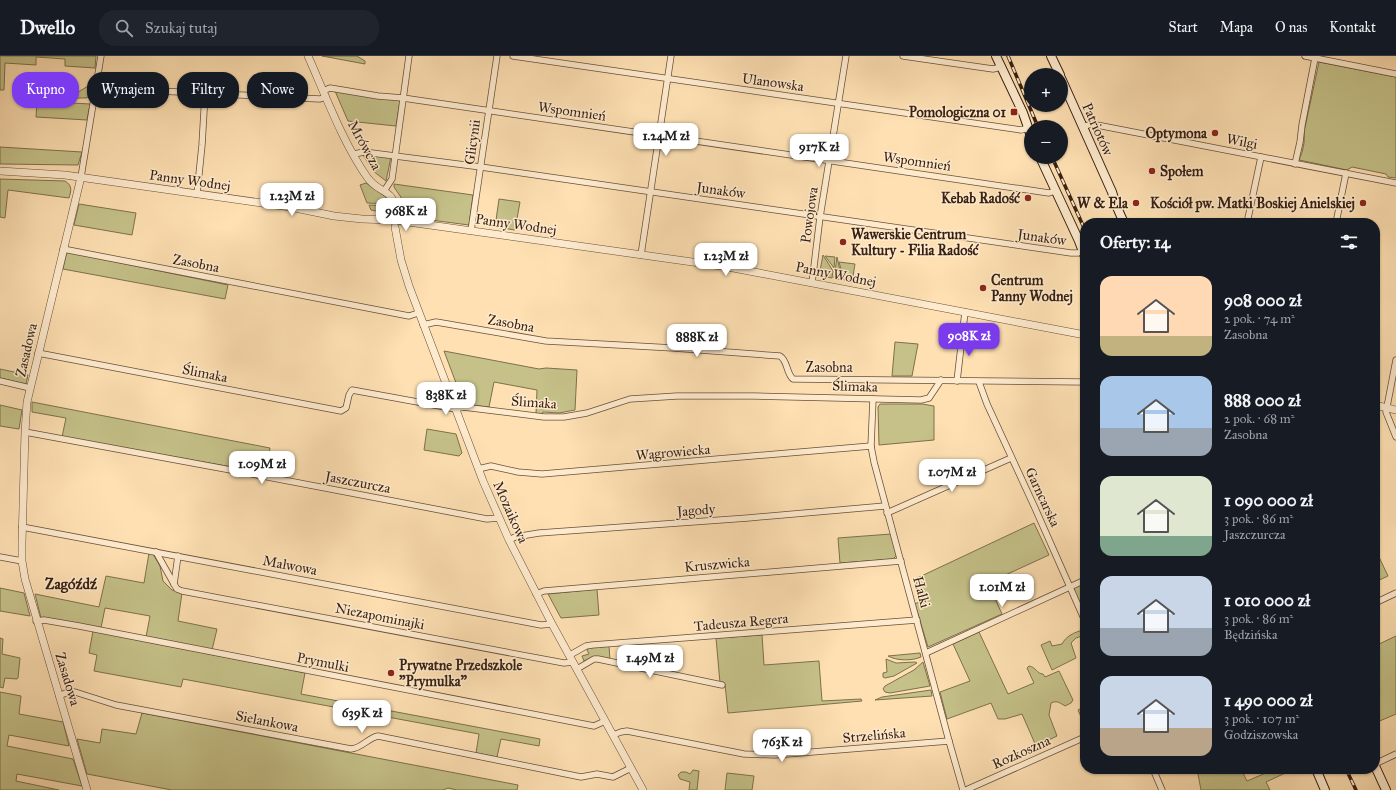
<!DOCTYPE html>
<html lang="pl">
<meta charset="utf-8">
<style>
:root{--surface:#171b24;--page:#20242c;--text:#f1f3f6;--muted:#9ea1a6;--line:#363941;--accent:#7c3aed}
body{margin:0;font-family:"IM FELL Great Primer",serif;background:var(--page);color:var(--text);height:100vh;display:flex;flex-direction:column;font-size:15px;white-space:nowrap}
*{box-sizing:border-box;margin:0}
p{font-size:13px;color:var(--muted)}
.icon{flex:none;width:22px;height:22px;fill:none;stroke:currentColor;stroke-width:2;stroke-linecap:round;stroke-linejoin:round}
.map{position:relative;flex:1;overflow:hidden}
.drawer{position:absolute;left:1080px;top:162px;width:300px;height:556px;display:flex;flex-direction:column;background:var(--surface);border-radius:16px;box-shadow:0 1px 3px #0004}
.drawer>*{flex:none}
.hud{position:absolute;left:12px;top:16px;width:380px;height:36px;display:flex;gap:8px}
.buttons{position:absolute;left:1024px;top:12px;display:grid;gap:8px}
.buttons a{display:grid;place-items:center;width:44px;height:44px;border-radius:50%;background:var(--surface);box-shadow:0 1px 3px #0004;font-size:20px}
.price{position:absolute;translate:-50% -34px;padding:0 9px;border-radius:8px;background:#fff;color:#222;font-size:13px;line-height:26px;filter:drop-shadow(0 1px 2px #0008)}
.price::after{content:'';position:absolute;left:50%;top:24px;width:12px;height:9px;margin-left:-6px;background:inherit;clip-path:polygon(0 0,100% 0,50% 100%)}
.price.current{background:var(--accent);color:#fff}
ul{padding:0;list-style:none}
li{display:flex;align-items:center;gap:12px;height:100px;padding:0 20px}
li span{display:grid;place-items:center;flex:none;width:112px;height:80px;border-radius:12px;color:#555}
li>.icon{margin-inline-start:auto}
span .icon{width:48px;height:48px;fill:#fffc;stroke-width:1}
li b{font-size:17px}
h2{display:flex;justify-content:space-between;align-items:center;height:48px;padding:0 20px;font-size:17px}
.chip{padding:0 14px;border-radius:16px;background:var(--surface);box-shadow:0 1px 3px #0004;font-size:14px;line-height:36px}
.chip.current{background:var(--accent);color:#fff}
header{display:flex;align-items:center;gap:24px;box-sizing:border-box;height:56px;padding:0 20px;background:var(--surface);border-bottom:1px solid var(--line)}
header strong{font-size:19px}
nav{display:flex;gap:22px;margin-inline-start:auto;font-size:14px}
.search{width:280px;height:36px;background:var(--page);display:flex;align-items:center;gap:10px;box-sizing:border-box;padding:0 14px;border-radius:16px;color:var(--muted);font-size:15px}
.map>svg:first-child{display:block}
</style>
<header>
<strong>Dwello</strong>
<div class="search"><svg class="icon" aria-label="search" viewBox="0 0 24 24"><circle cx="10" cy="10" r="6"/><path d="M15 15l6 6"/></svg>Szukaj tutaj</div>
<nav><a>Start</a><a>Mapa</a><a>O nas</a><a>Kontakt</a></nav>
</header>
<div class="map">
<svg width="1396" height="734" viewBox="0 0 1396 734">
<rect width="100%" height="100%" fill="#fee0b3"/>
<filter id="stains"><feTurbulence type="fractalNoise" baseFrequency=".005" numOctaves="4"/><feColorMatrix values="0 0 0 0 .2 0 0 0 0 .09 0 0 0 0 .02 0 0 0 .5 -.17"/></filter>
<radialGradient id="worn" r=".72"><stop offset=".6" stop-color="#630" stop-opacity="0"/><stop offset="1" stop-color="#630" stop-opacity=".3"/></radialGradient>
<g fill="#c5c189" stroke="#7e704d">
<polygon points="0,0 96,0 95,12 65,10 65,3 36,1 36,9 5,7 4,34 0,34"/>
<polygon points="322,0 357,0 365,5 365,8"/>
<path d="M1319,6L1396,21V122L1388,121L1386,118L1352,111L1347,114L1299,104C1303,95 1305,87 1304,76Z"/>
<polygon points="93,27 92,39 86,42 72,42 70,38 75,38"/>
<polygon points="335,35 398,44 400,45 396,70 348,65"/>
<polygon points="37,45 90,48 87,64 36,61"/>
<polygon points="0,91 82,96 78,109 2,108 0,108"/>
<polygon points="363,99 391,101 386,125 373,115"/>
<path d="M0,123L65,125C73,130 71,135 69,142L8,134L5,162L0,161Z"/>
<polygon points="366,127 386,141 391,148 367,147 360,129"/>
<polygon points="394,128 473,139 469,169 415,162 394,131"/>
<polygon points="499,143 520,146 515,174 495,171"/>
<polygon points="79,148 136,157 132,179 74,169"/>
<path d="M369,149L388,150V151C382,154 377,156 371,154Z"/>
<polygon points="67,196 228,229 225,243 63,213"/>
<polygon points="823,199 833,215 832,222 819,220"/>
<polygon points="825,200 835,201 834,212"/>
<polygon points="837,201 842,224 834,222"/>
<polygon points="839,206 855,208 852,226 844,224"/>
<polygon points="895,286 918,288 912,320 892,320"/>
<polygon points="444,295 539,313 546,312 577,314 575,354 559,357 543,356 542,358 536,358 537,334 494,326 489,351 464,348"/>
<polygon points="0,313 28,319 26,328 0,322"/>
<polygon points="32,346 270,392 266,417 62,381 66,362 32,356"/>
<polygon points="880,348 922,348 934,350 934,384 879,389 878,351"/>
<polygon points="0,349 22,354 19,373 0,370"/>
<polygon points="427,373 456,378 462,397 459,400 424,394"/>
<polygon points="1034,467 1049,499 988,527 1002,558 928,591 915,548 921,545 915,523"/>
<polygon points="891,478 897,499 893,503 840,507 838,482"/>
<polygon points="149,497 153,498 160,510 163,525 172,534 182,537 178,565 217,573 212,594 146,581 150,560 105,552 101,572 41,562 35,538 99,551 106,520 144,527"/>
<polygon points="1379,501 1388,520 1375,526 1375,503"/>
<polygon points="1085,527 1085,560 1074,535 1074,532"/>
<polygon points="0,532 24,537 30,560 0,555"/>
<polygon points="597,533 599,559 561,562 548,538"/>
<path d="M1083,574L1085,579L1076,582L1071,587L1076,602L1052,614L1041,589L1050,585L1052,590L1062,588C1066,580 1075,576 1083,574Z"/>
<polygon points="93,575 305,617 301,638 540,683 539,690 501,683 497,701 476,697 479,678 183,623 181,631 94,615 97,599 89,597"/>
<path d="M979,576L1008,638L1034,627L1027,612L1029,610C1036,611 1037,618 1043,618L1045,621L1059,615L1073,644L1071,647L1065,650C1060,647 1057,644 1051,647L1049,659L1057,680L1036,690L1022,658L1005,663H998L991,647L947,663L940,636L970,625L953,588Z"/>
<polygon points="762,579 764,609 819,605 822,645 861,643 862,645 728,657 725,628 720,627 716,582"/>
<polygon points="1396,580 1396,658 1375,667 1375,590"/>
<polygon points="0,582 3,583 2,598 20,602 18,622 17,623 5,622 3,632 0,631"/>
<polygon points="609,590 610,604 593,601 584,605 582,600 589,598 587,594 589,592"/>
<path d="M920,597L921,601C912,605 897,605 888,600Z"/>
<polygon points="886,603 896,607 915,606 917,607 894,620 885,622 883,621 883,617 887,616"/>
<polygon points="923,606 930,630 890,637 885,636 883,633 885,630 914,614"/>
<polygon points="931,634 932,640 875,644 882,641"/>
<polygon points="0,636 21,640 19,658 63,666 69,690 9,679 7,690 73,703 82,730 17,718 16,725 59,734 0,734"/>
<polygon points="1082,652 1085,653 1085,670 1078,654"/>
<polygon points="142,657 518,729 517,734 457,734 448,732 443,734 172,734 87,718 77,683 100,687 102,673 136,678"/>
<polygon points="1197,713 1241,713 1247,725 1275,713 1294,713 1266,726 1270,734 1201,734"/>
<polygon points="693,714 699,715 697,734 689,734 690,726 680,723 678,719 681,716 686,716 690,718"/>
<polygon points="727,717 754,720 752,734 725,734"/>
</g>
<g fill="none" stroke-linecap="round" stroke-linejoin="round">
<defs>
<g id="minor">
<polyline points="513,0 1021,74 1028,72"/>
<polyline points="903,0 993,13 1001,11"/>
<polyline points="1305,0 1396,18"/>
<polyline points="97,32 320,43 326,41"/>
<polyline points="323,35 330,32 378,40 403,42 1049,137 1055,135"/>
<polyline points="1083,71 1091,68 1102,70 1396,127"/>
<polyline points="354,98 364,96 481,111 1071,197 1078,197 1085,193"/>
<polyline points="1295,108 1300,86 1302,69 1315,2"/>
<polyline points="81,121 101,0"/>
<polyline points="384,135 392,123 409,0"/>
<polyline points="197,138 202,89 205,38"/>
<polyline points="1247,167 1261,101"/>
<polyline points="1336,167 1346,117"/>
<polyline points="471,175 497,0"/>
<polyline points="63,193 409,260 418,257"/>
<polyline points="641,199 671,0"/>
<polyline points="812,227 820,161 846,0"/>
<path d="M423,269L436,266L442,267L546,285L673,292L780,300C788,305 786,317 793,323L1085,326"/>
<polyline points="38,297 341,355 346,352 349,339 352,334 456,353 463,351 544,361 564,361 587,357 630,343 677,340 754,340 921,344 929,342 941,324"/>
<polyline points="1396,304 1386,356 1396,381"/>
<polyline points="0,325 30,332"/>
<polyline points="957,325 965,256"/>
<polyline points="979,326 987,348 1035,452 1085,565"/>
<polyline points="873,343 871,390 874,406 949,685 963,734"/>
<polyline points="25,376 247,417 487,463 498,462"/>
<polyline points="478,413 491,410 518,416 542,418 871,390"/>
<polyline points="887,457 1011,402"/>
<polyline points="22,471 541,569 552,568"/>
<polyline points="509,484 515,481 539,477 748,462 885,450"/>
<polyline points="156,496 174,528 177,533 182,535 564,607 573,606"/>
<polyline points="0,501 22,505"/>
<polyline points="174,528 178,500"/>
<polyline points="536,538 544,535 901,505"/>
<polyline points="1375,547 1396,537"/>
<polyline points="36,565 44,564 79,570 594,670 605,665"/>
<polyline points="926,597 1085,524"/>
<polyline points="570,599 586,590 592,589 917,564"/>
<polyline points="577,613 594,603 598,603 722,629"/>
<path d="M59,640L68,636H75L116,649L351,693C362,692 368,682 378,680L581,721L597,718L613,721L631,712"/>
<polyline points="613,679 621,676 627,675 744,698 775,699 949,685"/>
<polyline points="1375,708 1396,698"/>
<polyline points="1153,713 1162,734"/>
<polyline points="966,734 1085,681"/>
</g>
<g id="tertiary">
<path d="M308,0C325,38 343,87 367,121C380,140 395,130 396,160"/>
<polyline points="0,115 65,119 290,151 334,160 362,163 389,164"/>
<polyline points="81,121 27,346 25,376 22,487 22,505 25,523 87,734"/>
<polyline points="401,165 728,211 1085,279"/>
<polyline points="395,171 401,204 409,230 483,425 509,484 552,568 643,734"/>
<polyline points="1375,349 1396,354"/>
</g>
<g id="secondary">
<polyline points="996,0 1023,57 1031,80"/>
<polyline points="1051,0 1060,19"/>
<polyline points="1061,22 1112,136 1116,149 1124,167"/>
<polyline points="1040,101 1079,185 1085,201"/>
<polyline points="1375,710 1386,734"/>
<polyline points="1316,713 1325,734"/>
</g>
</defs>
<use href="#minor" stroke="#6a4f3a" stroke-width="7"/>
<use href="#tertiary" stroke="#6a4f3a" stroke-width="8"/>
<use href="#secondary" stroke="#381f11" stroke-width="10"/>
<use href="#minor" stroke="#feebce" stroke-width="5.5"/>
<use href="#tertiary" stroke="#feebce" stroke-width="7"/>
<use href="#secondary" stroke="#feebce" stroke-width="8"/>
<defs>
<g id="rail">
<polyline points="1008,0 1038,71"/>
<polyline points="1052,101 1085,174"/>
<polyline points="1346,713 1356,734"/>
</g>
</defs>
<use href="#rail" stroke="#381f11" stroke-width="3.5"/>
<use href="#rail" stroke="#feebce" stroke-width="2" stroke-dasharray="6" stroke-linecap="butt"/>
</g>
<g fill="#8f2418" stroke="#feebce" stroke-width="1.5">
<rect x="1010" y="52" width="8" height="8" rx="2"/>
<circle cx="1215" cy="77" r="4"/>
<circle cx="1152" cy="115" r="4"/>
<circle cx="1028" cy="142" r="4"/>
<circle cx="1136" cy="147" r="4"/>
<circle cx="1363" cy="147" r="4"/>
<circle cx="843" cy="186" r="4"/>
<circle cx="983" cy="232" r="4"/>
<circle cx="391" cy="617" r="4"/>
</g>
<g text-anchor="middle" stroke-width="3" stroke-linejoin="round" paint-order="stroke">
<g font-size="14" fill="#381f11" stroke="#feebce">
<text transform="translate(773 26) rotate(8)" y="5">Ulanowska</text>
<text transform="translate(572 55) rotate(8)" y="5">Wspomnień</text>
<text transform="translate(1098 73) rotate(66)" y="5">Patriotów</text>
<text transform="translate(1242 85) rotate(11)" y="5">Wilgi</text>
<text transform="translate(472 86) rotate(-82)" y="5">Glicynii</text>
<text transform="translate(365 89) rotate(61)" y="5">Mrówcza</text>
<text transform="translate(917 105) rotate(8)" y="5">Wspomnień</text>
<text transform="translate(190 124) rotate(8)" y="5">Panny Wodnej</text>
<text transform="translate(721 134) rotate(8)" y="5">Junaków</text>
<text transform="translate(809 159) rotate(-82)" y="5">Powojowa</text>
<text transform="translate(516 168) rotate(8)" y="5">Panny Wodnej</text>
<text transform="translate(1042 181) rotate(8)" y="5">Junaków</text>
<text transform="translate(196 207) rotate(11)" y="5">Zasobna</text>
<text transform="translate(836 218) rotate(11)" y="5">Panny Wodnej</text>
<text transform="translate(511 267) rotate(10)" y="5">Zasobna</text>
<text transform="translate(26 294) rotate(-77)" y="5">Zasadowa</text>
<text x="829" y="316">Zasobna</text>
<text transform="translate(205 317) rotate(11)" y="5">Ślimaka</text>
<text transform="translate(855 330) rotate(2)" y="5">Ślimaka</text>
<text transform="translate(534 346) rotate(4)" y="5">Ślimaka</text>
<text transform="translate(673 396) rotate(-5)" y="5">Wągrowiecka</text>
<text transform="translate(358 426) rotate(11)" y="5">Jaszczurcza</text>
<text transform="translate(1043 441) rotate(65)" y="5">Garncarska</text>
<text transform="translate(696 454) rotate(-4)" y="5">Jagody</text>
<text transform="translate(511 456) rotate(66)" y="5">Mozaikowa</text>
<text transform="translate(717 508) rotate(-5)" y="5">Kruszwicka</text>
<text transform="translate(290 509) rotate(11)" y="5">Malwowa</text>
<text transform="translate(922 536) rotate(75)" y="5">Halki</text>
<text transform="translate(380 560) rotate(11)" y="5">Niezapominajki</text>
<text transform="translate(741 566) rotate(-5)" y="5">Tadeusza Regera</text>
<text transform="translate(323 606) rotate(11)" y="5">Prymulki</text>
<text transform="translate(68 623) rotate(73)" y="5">Zasadowa</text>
<text transform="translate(267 665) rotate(11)" y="5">Sielankowa</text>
<text transform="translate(874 679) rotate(-5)" y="5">Strzelińska</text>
<text transform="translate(1021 696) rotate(-24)" y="5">Rozkoszna</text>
</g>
<g font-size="14" font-weight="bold" fill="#381f11" stroke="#feebce" text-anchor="end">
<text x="1006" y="61">Pomologiczna 01</text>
<text x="1207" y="82">Optymona</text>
<text x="1160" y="120" text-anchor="start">Społem</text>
<text x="1020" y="147">Kebab Radość</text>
<text x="1128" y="152">W &amp; Ela</text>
<text x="1355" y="152">Kościół pw. Matki Boskiej Anielskiej</text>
<text x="851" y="183" text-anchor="start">Wawerskie Centrum<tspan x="851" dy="16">Kultury - Filia Radość</tspan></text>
<text x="991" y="229" text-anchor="start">Centrum<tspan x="991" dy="16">Panny Wodnej</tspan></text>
<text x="399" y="614" text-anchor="start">Prywatne Przedszkole<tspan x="399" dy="16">"Prymulka"</tspan></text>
</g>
<g font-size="15" font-weight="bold" fill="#381f11" stroke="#feebce">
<text x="71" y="533">Zagóźdź</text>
</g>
</g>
<rect width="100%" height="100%" filter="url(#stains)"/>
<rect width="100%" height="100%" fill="url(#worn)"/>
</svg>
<div class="buttons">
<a>+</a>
<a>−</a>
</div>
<b class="price" style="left:666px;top:101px">1.24M zł</b>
<b class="price" style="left:819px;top:112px">917K zł</b>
<b class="price" style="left:292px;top:161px">1.23M zł</b>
<b class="price" style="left:406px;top:176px">968K zł</b>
<b class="price" style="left:726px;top:221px">1.23M zł</b>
<b class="price current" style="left:969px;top:301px">908K zł</b>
<b class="price" style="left:697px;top:302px">888K zł</b>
<b class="price" style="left:446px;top:360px">838K zł</b>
<b class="price" style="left:262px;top:429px">1.09M zł</b>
<b class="price" style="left:952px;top:437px">1.07M zł</b>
<b class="price" style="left:1002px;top:552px">1.01M zł</b>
<b class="price" style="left:650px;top:623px">1.49M zł</b>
<b class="price" style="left:362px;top:678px">639K zł</b>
<b class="price" style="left:782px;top:707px">763K zł</b>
<div class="hud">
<a class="chip current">Kupno</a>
<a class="chip">Wynajem</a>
<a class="chip">Filtry</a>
<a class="chip">Nowe</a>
</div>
<section class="drawer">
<h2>Oferty: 14<svg class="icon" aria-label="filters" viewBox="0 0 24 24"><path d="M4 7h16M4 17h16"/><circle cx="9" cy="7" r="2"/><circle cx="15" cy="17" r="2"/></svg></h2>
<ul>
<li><span style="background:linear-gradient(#ffd9b3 75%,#c2b280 0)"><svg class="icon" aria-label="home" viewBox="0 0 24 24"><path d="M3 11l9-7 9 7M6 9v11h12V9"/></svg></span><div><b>908 000 zł</b><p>2 pok. · 74 m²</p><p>Zasobna</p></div></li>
<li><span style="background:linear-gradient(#a9c7e8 65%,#9aa5b1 0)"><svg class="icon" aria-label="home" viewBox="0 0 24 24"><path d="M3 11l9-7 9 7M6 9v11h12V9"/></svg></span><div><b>888 000 zł</b><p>2 pok. · 68 m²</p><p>Zasobna</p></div></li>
<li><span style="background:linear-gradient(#dfe7d0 75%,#7fa58c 0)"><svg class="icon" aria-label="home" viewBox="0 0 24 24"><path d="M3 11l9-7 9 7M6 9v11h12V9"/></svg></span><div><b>1 090 000 zł</b><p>3 pok. · 86 m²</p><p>Jaszczurcza</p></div></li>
<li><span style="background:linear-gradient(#c9d6e8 65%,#9aa5b1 0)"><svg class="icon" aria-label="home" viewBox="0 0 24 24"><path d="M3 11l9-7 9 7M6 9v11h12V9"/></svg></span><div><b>1 010 000 zł</b><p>3 pok. · 86 m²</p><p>Będzińska</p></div></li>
<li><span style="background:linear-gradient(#c9d6e8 65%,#b9a48a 0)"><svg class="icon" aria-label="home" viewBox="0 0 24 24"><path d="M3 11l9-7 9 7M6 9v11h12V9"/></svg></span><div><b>1 490 000 zł</b><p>3 pok. · 107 m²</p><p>Godziszowska</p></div></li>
</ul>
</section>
</div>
